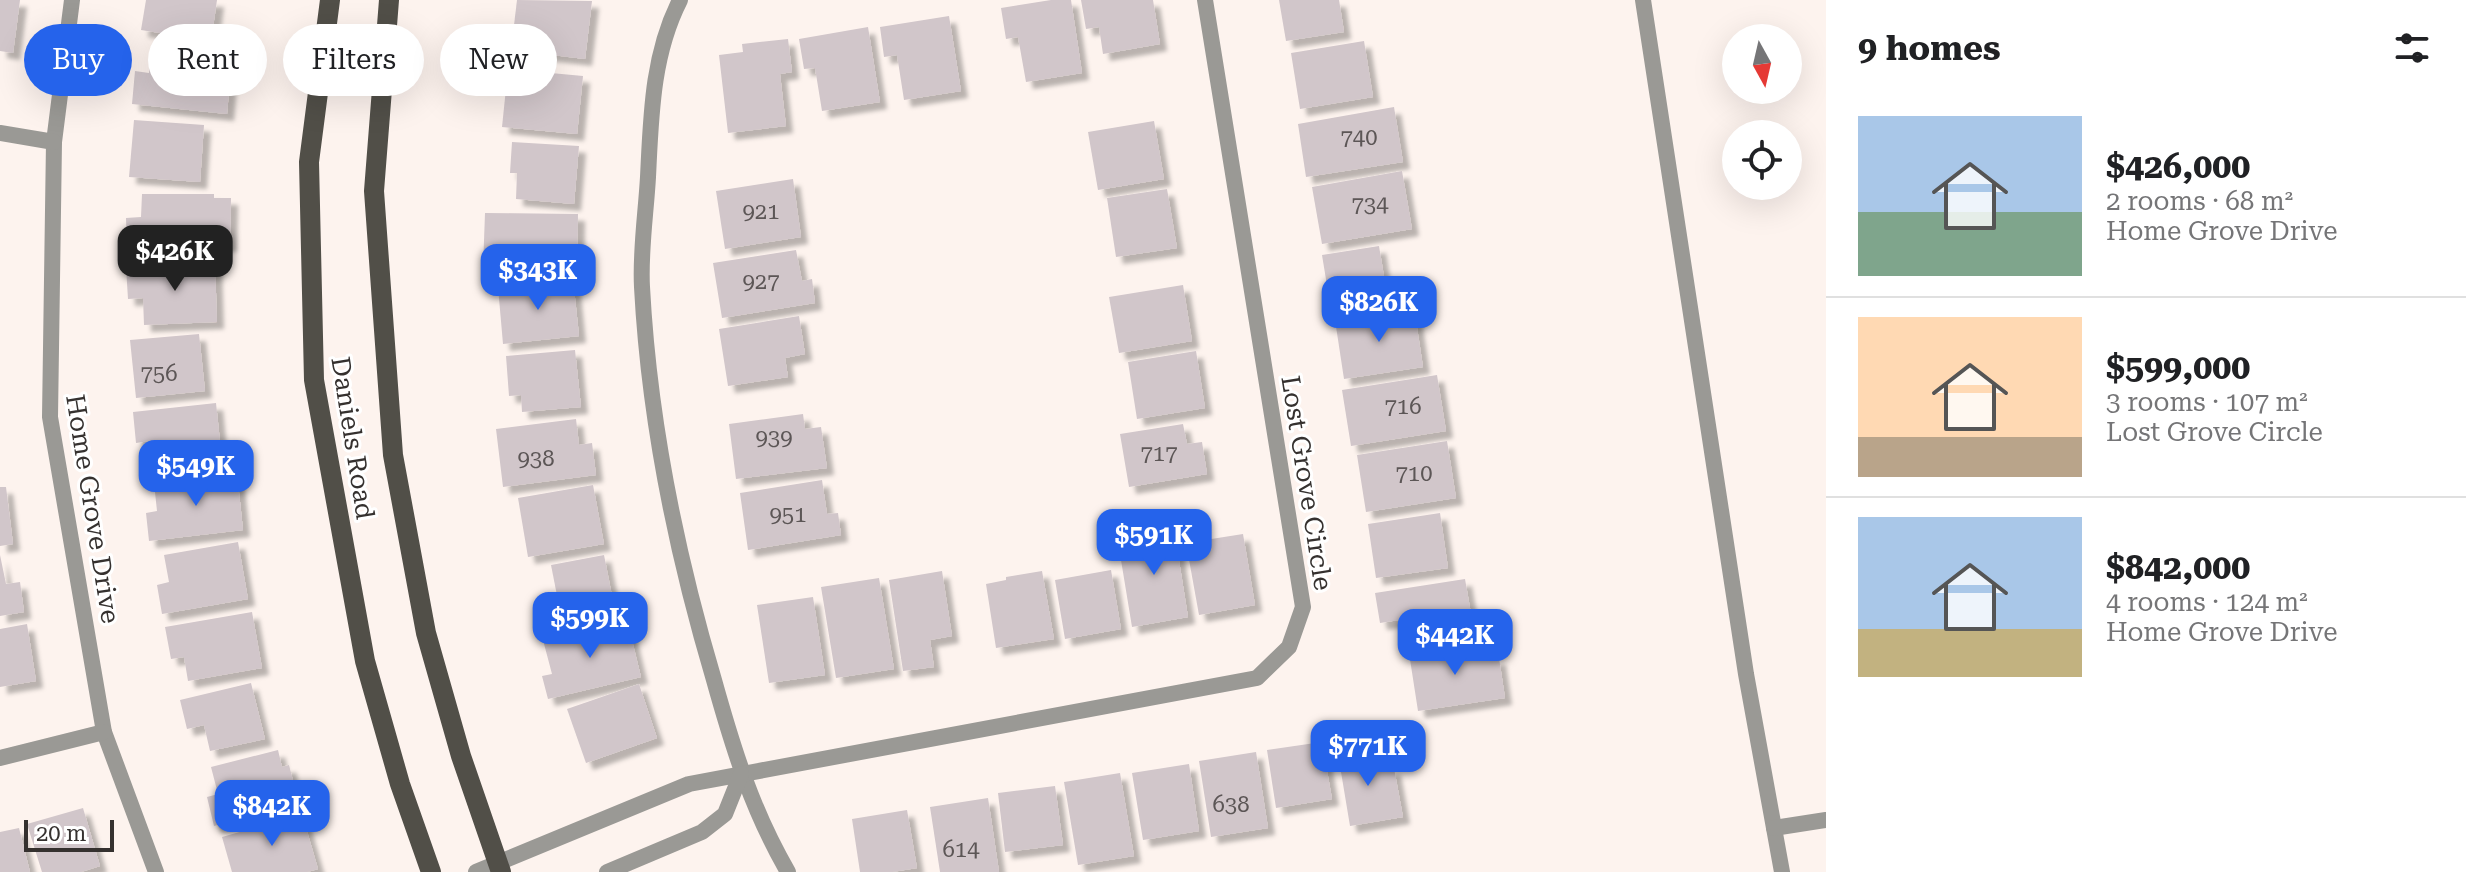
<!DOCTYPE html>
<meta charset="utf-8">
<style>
:root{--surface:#fff;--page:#f6f6f6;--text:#202124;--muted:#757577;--line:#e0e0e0;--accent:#2563eb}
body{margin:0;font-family:"Roboto Serif",serif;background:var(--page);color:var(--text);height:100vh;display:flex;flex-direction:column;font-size:30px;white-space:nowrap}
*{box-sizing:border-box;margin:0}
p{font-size:26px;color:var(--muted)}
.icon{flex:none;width:44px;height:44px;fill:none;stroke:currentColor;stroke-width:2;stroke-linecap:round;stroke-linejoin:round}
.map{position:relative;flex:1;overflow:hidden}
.panel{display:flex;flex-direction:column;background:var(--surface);width:640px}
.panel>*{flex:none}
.guide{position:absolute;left:24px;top:24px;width:760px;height:72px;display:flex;gap:16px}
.needle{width:52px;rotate:172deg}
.fabs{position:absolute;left:1722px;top:24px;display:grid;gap:16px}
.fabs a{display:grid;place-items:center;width:80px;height:80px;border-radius:50%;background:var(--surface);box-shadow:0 8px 32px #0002;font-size:40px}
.scale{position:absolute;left:24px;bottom:20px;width:90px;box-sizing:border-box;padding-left:8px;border:4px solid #35312f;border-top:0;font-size:22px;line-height:28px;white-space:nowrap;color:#35312f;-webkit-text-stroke:6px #fff;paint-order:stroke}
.price{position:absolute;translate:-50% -68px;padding:0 18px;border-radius:16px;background:var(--accent);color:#fff;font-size:26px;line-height:52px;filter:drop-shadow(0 2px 4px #0008)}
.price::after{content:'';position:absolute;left:50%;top:48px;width:24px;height:18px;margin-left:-12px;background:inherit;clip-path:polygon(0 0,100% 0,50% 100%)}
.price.active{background:#222;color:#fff}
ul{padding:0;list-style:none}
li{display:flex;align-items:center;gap:24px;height:200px;padding:0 32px}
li+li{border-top:2px solid var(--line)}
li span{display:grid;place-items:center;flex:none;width:224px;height:160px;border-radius:0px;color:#555}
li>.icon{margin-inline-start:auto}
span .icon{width:96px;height:96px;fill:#fffc;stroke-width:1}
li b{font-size:34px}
h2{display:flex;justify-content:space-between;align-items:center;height:96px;padding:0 32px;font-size:34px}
.pill{padding:0 28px;border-radius:36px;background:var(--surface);box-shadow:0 8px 32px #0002;font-size:28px;line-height:72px}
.pill.active{background:var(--accent);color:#fff}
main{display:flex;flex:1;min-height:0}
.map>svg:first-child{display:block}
</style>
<main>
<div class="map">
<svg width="1826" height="872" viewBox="0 0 1826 872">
<defs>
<filter id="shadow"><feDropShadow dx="7" dy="7" stdDeviation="2" flood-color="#0004"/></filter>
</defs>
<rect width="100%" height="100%" fill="#fdf3ee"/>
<g fill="#d1c6ca" filter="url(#shadow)">
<polygon points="0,0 20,0 13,53 0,51"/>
<polygon points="146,0 217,0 211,41 141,30"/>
<polygon points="517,0 592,1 585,59 511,50"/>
<polygon points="1051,0 1071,0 1082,73 1026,82 1018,37 1006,39 1001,8"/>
<polygon points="1081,0 1153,0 1160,44 1103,54 1099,27 1086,29"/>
<polygon points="1279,0 1339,0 1344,32 1286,41"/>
<polygon points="949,16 961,91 904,100 897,55 884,57 880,27"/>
<polygon points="868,27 880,102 822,111 815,68 804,69 799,39"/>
<polygon points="788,39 792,72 780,74 786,126 728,133 719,55 743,52 742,44"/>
<polygon points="1364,41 1373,97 1300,109 1291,53"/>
<polygon points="152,49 232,58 227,114 132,104 135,71 149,73"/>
<polygon points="508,69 583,76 577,134 502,127"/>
<polygon points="1394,107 1403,162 1306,177 1298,124"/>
<polygon points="134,120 204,125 200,182 129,177"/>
<polygon points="1154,121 1164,179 1098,190 1088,132"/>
<polygon points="512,142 579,146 574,204 516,199 517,173 510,173"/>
<polygon points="1402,171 1412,229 1322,244 1312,187"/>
<polygon points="793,179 801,237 725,249 716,191"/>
<polygon points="1167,189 1177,248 1116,257 1107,198"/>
<polygon points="142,194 214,194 214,198 231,198 230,245 214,245 214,251 127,252 126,218 141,217"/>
<polygon points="485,213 578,214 577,271 483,269"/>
<polygon points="1379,246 1388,301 1331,310 1322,255"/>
<polygon points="796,250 802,281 812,279 815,303 722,318 713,263"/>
<polygon points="215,263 217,322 144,325 143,298 128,299 126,267"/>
<polygon points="573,279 579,336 503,344 498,287"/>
<polygon points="1183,285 1192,341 1119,353 1109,297"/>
<polygon points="1414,308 1423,367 1344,379 1335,320"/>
<polygon points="799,316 805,354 785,358 788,377 728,386 719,329"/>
<polygon points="199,334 205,391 136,398 130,340"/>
<polygon points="575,350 581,407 522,412 521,395 509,396 506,356"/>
<polygon points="1196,351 1205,408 1137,419 1128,362"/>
<polygon points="1437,375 1446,431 1351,446 1342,390"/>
<polygon points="216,403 222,461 152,469 149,441 136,443 133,412"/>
<polygon points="803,414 805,429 821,427 827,468 736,479 729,424"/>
<polygon points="576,419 579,445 592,443 596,475 503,487 496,429"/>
<polygon points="1183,424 1187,444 1202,442 1207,474 1129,487 1120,434"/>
<polygon points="1447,441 1456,498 1366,512 1357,455"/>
<polygon points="237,473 243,530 149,541 146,513 157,511 154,483"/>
<polygon points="822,480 827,514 838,513 841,535 748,550 740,493"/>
<polygon points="593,485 604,544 528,557 518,498"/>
<polygon points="0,487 6,487 13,544 0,546"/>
<polygon points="1440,513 1448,568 1376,578 1368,524"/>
<polygon points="1173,523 1188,617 1132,627 1120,554 1136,552 1132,530"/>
<polygon points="1243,534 1255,605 1199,615 1186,543"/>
<polygon points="238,542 248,599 162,614 157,585 169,582 164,555"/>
<polygon points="0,555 6,584 20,582 24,612 0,616"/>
<polygon points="604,555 615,611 562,621 551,565"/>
<polygon points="1111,570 1121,629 1065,639 1055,580"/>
<polygon points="942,571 952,636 930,640 934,667 903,671 889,580"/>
<polygon points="1042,571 1054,639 996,648 986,584 1006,580 1006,577"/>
<polygon points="879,578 894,669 836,678 821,587"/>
<polygon points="1465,579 1474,631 1409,641 1405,619 1380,623 1375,593"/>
<polygon points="813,597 825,675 769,683 757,605"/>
<polygon points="252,612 262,668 188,681 184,657 171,659 165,627"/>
<polygon points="627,620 641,677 548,699 542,676 552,674 543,640"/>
<polygon points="27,624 36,681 0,687 0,629"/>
<polygon points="1483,641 1486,660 1499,658 1505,698 1418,711 1409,653"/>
<polygon points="251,683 265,739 210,751 204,725 187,729 180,700"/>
<polygon points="639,684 657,738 586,763 567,709"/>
<polygon points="1322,742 1332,799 1276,808 1267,750"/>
<polygon points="1366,743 1371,771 1394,768 1403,817 1350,826 1337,748"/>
<polygon points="278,750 282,767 289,765 299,804 214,826 207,797 218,794 211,767"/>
<polygon points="1256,752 1268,828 1211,837 1199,761"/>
<polygon points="1189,764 1199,831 1143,840 1132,773"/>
<polygon points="1120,773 1134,856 1078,865 1064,782"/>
<polygon points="1055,786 1063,845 1005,852 998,793"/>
<polygon points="988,798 999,872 940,872 930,807"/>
<polygon points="83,808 100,866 81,872 42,872 27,824"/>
<polygon points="907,810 917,868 892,872 860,872 852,819"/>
<polygon points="302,814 318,869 307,872 232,872 222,837"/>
<polygon points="19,828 30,872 0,872 0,832"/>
</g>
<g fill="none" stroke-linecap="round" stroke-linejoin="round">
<g stroke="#9a9995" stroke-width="16">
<polyline points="72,0 54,142 50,417 104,732 156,872"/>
<path d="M680,0C652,55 651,116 648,177C646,213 640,251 642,287C649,420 676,552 714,680C733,748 752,810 788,872"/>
<polyline points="1643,0 1746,674 1782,872"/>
<polyline points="0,133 54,142"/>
<polyline points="0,758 104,732"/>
<polyline points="1774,828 1826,820"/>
<polyline points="476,872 689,784 1257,678 1289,647 1303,607 1205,0"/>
<polyline points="607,872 702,832 725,814 741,774"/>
</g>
<g stroke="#514f48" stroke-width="20">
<polyline points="330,0 309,162 314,380 365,661 400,784 431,872"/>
<polyline points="389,0 374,191 393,455 426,633 461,756 501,872"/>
</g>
</g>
<g text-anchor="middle" stroke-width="6" stroke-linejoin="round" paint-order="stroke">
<g font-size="22" fill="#5c5656">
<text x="1359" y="145">740</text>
<text x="1370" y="212">734</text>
<text x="761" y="219">921</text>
<text x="761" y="289">927</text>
<text x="159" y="381">756</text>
<text x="1403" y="414">716</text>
<text x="774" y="445">939</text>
<text x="1159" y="461">717</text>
<text x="536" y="466">938</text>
<text x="1414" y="481">710</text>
<text x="788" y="522">951</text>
<text x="1231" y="812">638</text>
<text x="961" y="857">614</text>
</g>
<g font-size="26" fill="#35312f" stroke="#fff">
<text transform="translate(353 438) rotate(81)" y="9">Daniels Road</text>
<text transform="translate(1307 483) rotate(81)" y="9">Lost Grove Circle</text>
<text transform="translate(93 509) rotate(81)" y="9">Home Grove Drive</text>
</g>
</g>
</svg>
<div class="fabs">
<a><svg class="needle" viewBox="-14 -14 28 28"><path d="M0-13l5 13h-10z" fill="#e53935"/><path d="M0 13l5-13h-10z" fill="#757577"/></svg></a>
<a><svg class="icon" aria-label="locate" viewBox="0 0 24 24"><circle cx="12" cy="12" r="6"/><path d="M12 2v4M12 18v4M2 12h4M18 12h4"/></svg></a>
</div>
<div class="scale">20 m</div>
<b class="price active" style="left:175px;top:293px">$426K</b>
<b class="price" style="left:538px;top:312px">$343K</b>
<b class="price" style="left:1379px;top:344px">$826K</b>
<b class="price" style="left:196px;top:508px">$549K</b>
<b class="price" style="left:1154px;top:577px">$591K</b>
<b class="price" style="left:590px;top:660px">$599K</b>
<b class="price" style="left:1455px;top:677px">$442K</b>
<b class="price" style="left:1368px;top:788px">$771K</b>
<b class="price" style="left:272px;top:848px">$842K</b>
<div class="guide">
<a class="pill active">Buy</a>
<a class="pill">Rent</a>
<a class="pill">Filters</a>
<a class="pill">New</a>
</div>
</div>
<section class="panel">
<h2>9 homes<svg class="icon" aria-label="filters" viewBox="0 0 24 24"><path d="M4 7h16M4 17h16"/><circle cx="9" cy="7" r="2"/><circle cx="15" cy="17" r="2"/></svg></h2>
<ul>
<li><span style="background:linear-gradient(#a9c7e8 60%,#7fa58c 0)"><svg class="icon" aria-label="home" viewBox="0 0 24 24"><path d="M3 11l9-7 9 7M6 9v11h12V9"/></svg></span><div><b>$426,000</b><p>2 rooms · 68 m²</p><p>Home Grove Drive</p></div></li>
<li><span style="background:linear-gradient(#ffd9b3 75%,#b9a48a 0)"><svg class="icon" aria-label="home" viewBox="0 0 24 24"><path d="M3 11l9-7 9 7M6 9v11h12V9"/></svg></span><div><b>$599,000</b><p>3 rooms · 107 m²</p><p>Lost Grove Circle</p></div></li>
<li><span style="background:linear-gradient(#a9c7e8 70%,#c2b280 0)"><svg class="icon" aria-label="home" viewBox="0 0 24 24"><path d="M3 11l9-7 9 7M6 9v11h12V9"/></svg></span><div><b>$842,000</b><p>4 rooms · 124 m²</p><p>Home Grove Drive</p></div></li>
</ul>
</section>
</main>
